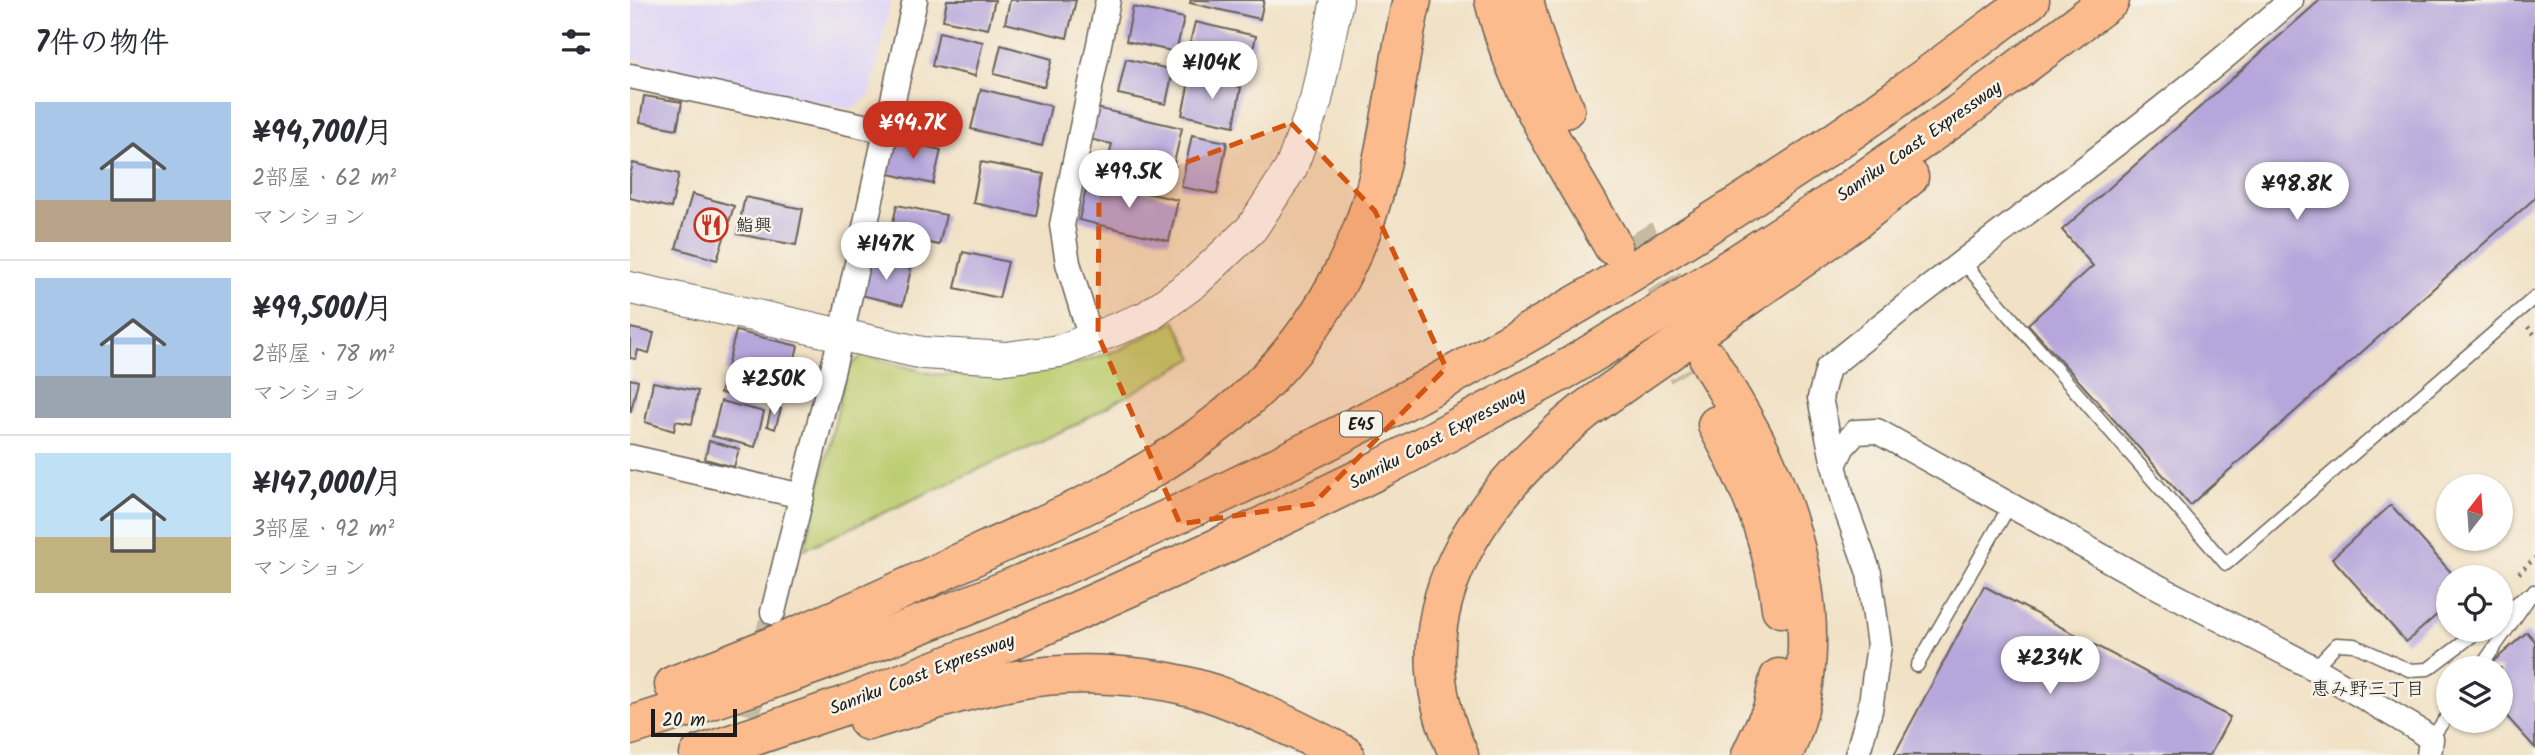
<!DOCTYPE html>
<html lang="ja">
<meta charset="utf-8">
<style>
:root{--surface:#fff;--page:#f7f7f7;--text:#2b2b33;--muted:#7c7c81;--line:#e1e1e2;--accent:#c8321e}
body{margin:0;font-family:Kalam,"Klee One",sans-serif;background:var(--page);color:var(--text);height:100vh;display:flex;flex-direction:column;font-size:26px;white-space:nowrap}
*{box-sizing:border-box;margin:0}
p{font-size:23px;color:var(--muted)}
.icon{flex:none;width:38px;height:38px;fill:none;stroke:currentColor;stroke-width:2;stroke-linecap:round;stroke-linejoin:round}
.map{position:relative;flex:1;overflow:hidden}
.drawer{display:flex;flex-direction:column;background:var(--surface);width:630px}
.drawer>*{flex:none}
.needle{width:46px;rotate:17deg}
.fabs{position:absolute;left:1806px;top:474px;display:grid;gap:14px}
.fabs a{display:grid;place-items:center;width:77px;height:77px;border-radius:50%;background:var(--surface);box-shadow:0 2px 5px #0004;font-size:35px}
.scale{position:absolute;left:21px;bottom:18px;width:86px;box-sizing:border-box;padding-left:7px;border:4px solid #1c1c1c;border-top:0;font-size:19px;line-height:24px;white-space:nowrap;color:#1c1c1c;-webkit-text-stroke:5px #f7f3e8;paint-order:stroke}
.price{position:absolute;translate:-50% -60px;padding:0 16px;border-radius:24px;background:#fff;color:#222;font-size:23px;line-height:46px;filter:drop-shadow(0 2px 4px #0008)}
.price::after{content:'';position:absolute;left:50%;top:42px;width:21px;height:16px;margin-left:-10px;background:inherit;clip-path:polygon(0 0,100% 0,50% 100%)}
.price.active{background:var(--accent);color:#fff}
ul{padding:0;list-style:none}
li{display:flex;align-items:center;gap:21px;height:175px;padding:0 35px}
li+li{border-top:2px solid var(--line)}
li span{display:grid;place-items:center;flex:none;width:196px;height:140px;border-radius:0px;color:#555}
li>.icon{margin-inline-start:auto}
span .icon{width:84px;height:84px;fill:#fffc;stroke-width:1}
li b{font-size:30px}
h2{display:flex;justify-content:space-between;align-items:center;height:84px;padding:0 35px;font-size:30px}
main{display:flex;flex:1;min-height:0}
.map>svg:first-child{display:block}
</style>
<main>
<section class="drawer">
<h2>7件の物件<svg class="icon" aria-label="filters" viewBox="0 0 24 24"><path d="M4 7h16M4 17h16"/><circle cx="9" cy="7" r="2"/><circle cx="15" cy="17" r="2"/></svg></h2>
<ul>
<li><span style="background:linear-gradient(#a9c7e8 70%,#b9a48a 0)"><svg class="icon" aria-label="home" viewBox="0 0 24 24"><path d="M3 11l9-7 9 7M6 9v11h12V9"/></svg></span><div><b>¥94,700/月</b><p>2部屋 · 62 m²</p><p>マンション</p></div></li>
<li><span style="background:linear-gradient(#a9c7e8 70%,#9aa5b1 0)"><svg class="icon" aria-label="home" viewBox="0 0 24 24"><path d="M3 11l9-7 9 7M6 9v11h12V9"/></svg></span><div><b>¥99,500/月</b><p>2部屋 · 78 m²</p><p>マンション</p></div></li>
<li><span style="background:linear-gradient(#bfe0f5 60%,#c2b280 0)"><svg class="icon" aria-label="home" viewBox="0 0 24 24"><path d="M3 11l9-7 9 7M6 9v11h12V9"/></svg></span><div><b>¥147,000/月</b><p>3部屋 · 92 m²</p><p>マンション</p></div></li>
</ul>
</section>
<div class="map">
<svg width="1905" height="755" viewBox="0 0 1905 755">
<rect width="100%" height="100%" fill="#f7f3e8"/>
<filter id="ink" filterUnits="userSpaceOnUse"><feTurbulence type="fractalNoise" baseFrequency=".0143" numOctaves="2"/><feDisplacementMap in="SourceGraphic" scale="14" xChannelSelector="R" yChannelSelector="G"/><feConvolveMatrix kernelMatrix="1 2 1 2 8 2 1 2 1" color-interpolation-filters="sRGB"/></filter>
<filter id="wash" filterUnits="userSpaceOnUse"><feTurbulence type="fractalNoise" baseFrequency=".00686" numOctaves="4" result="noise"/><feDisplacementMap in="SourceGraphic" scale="28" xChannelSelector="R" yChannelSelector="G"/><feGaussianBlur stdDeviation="1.57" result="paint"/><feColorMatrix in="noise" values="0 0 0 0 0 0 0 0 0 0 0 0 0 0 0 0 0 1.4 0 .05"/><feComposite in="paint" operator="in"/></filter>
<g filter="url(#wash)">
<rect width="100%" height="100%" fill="#f1e1c5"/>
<polygon fill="#ded5f6" points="0,0 261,0 240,95 222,109 0,58"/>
<polygon fill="#bccc6f" stroke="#6c7446" stroke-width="2" points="545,321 564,358 443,426 175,549 217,370 232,355 303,374 377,377 449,363 491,349"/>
<g id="blocks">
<g fill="#b6a6db">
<polygon points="317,0 365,0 358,29 313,20"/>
<polygon points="380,0 446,0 437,38 375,23"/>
<polygon points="561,0 634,0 630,19 560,3"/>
<polygon points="1690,0 1905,0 1905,198 1560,505 1398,324 1463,266 1432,230"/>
<polygon points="503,7 554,18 546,52 496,41"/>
<polygon points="565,22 626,36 618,73 556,59"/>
<polygon points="309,32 353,42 345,76 302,66"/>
<polygon points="371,45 422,59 414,87 364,74"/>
<polygon points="496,59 543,70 536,104 488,94"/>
<polygon points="560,77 611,87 604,126 552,115"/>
<polygon points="351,89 421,106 412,146 341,129"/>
<polygon points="14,96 52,102 47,129 10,122"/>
<polygon points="466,108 552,128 542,172 479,157 482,144 459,139"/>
<polygon points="562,135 597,142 587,194 551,187"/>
<polygon points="262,139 311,150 303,184 255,173"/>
<polygon points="351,162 414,174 406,216 343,203"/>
<polygon points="3,163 49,174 41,208 0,198 0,176"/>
<polygon points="458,180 548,200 539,241 449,220"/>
<polygon points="62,194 104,206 87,260 46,248"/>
<polygon points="115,197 173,209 166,245 107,234"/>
<polygon points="267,205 316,215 309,245 260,235"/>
<polygon points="333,252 378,262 369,298 325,288"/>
<polygon points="239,260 281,269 273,305 231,295"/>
<polygon points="0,328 24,333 19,353 8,350 6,359 0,358"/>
<polygon points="106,331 168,346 158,386 96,371"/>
<polygon points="0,379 8,381 1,411 0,411"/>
<polygon points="23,382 68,391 62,424 46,421 44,431 15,422"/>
<polygon points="93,383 107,387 104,396 90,393"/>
<polygon points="91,401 134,412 125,447 82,436"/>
<polygon points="142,406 151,409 145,429 137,426"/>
<polygon points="79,441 109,449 104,467 75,459"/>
<polygon points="1761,505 1826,578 1818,578 1818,605 1776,642 1702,558"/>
<polygon points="1354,586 1600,717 1580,755 1264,755"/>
<polygon points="1897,632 1905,641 1905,748 1871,710 1871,691 1873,689 1871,686 1871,668 1856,668"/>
</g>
</g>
</g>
<g filter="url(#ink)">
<use href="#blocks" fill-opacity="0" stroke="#676157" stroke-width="2"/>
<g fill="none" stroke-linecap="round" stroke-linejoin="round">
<polyline stroke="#c6baa3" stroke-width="24" stroke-dasharray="24 12" stroke-linecap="butt" points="110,750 143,612"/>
<g stroke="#c6baa3" stroke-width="38" stroke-dasharray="38 19" stroke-linecap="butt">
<polyline points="1005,232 1062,330"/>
<polyline points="1026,321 1057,373"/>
</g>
<defs>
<g id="service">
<polyline points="1333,262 1596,564 1905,297"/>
<polyline points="1871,614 1896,596"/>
<polyline points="1287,666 1380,505"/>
<polyline points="1684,668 1707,644 1724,645 1779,670 1798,669 1850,630"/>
<polyline points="1850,668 1904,591"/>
<polyline points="1801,739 1818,715"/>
</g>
<g id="minor">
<polyline points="0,76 257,131"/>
<polyline points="461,339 438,263 432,225 478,0"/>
<polyline points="0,457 172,496"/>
<path d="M1204,465L1190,398L1198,368C1350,243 1514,131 1661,0"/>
<polyline points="143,612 211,336 285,0"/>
<polyline points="1227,755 1240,710 1249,645 1239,573 1213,501 1204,465 1213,446 1226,432 1247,431 1511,578 1684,668 1787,729 1801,739 1799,755"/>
</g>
<polyline id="tertiary" points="0,288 293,353 376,358 430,351 461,339 517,317 566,281 622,228 661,168 686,100 707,0"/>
<g id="motorway">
<path d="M864,0C885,89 938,168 983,246"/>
<path d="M894,0C902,38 917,74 935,109"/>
<path d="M1079,360C1098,394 1121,428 1136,463C1176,555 1196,661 1153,755"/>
<path d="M1087,425C1118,480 1144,545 1151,608"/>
<path d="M44,685C150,645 253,600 355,551C391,534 428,519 464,501C481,493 498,482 516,472C610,416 679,351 724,249C759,172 763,82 782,0"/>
<path d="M238,721C287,706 336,689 387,680C447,669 526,674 584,694C629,710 672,732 715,755"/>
<path d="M0,726C408,601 811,403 1167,167C1247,115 1323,57 1400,0"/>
<polyline points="69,755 216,705 382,640 587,548 752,468 938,368 1087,277 1198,205 1330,113 1480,0"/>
<path d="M829,755C762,613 849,495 958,408L1222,223L1279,177"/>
<polyline points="1121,755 1142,710 1149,678"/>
</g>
</defs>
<use href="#service" stroke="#676157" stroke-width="15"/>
<use href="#minor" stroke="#676157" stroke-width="27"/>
<use href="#tertiary" stroke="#676157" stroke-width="34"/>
<use href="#motorway" stroke="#676157" stroke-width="41"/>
<g stroke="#676157" stroke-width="4.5" stroke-dasharray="2 5" stroke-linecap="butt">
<polyline points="1898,327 1905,335"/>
<polyline points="1889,573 1905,558"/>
</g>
<use href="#service" stroke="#fff" stroke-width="12"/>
<use href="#minor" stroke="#fff" stroke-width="24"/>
<use href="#tertiary" stroke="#fff" stroke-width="32"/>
<use href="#motorway" stroke="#fbbb8d" stroke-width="38"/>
</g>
</g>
<path fill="#d4530e" fill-opacity="0.2" stroke="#d4530e" stroke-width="5" stroke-dasharray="14 9" stroke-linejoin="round" d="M661,123L745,211L816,368L683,504L550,524L468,335L469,195Z"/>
<defs>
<symbol id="restaurant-ring" viewBox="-11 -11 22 22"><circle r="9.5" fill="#f7f3e8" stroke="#c8321e" stroke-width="1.5"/><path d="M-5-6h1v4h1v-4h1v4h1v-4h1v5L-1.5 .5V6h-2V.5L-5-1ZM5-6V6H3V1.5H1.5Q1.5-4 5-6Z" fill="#c8321e"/></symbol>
</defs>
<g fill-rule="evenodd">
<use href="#restaurant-ring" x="62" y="206" width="38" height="38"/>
</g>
<g text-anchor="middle" stroke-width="5" stroke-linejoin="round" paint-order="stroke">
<rect fill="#f7f3e8" stroke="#5e5c59" stroke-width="2" x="710" y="411.5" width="42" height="25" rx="5"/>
<g font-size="16" font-weight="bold" fill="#1c1c1c">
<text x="731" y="430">E45</text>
</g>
<g font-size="18" fill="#1c1c1c" stroke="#f7f3e8">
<text transform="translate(1289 141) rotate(-35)" y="6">Sanriku Coast Expressway</text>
<text transform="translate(807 438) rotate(-28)" y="6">Sanriku Coast Expressway</text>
<text transform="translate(292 674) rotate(-21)" y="6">Sanriku Coast Expressway</text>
</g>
<g font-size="18" fill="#1c1c1c" stroke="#f7f3e8" text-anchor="start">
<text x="106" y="231">鮨興</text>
</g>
<g font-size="19" fill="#1c1c1c" stroke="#f7f3e8">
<text x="1738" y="695">恵み野三丁目</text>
</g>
</g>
</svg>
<div class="fabs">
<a><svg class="needle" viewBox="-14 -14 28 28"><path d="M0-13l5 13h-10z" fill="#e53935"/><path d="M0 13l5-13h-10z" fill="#7c7c81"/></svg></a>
<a><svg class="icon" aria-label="locate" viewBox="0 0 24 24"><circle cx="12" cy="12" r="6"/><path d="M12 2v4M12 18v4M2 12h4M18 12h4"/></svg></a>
<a><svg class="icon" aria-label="layers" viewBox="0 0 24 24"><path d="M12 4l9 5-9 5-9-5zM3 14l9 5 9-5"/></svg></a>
</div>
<div class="scale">20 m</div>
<b class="price" style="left:582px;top:101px">¥104K</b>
<b class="price active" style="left:283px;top:161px">¥94.7K</b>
<b class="price" style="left:499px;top:210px">¥99.5K</b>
<b class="price" style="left:1667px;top:222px">¥98.8K</b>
<b class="price" style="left:256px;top:282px">¥147K</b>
<b class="price" style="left:144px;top:417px">¥250K</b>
<b class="price" style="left:1420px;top:696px">¥234K</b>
</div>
</main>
